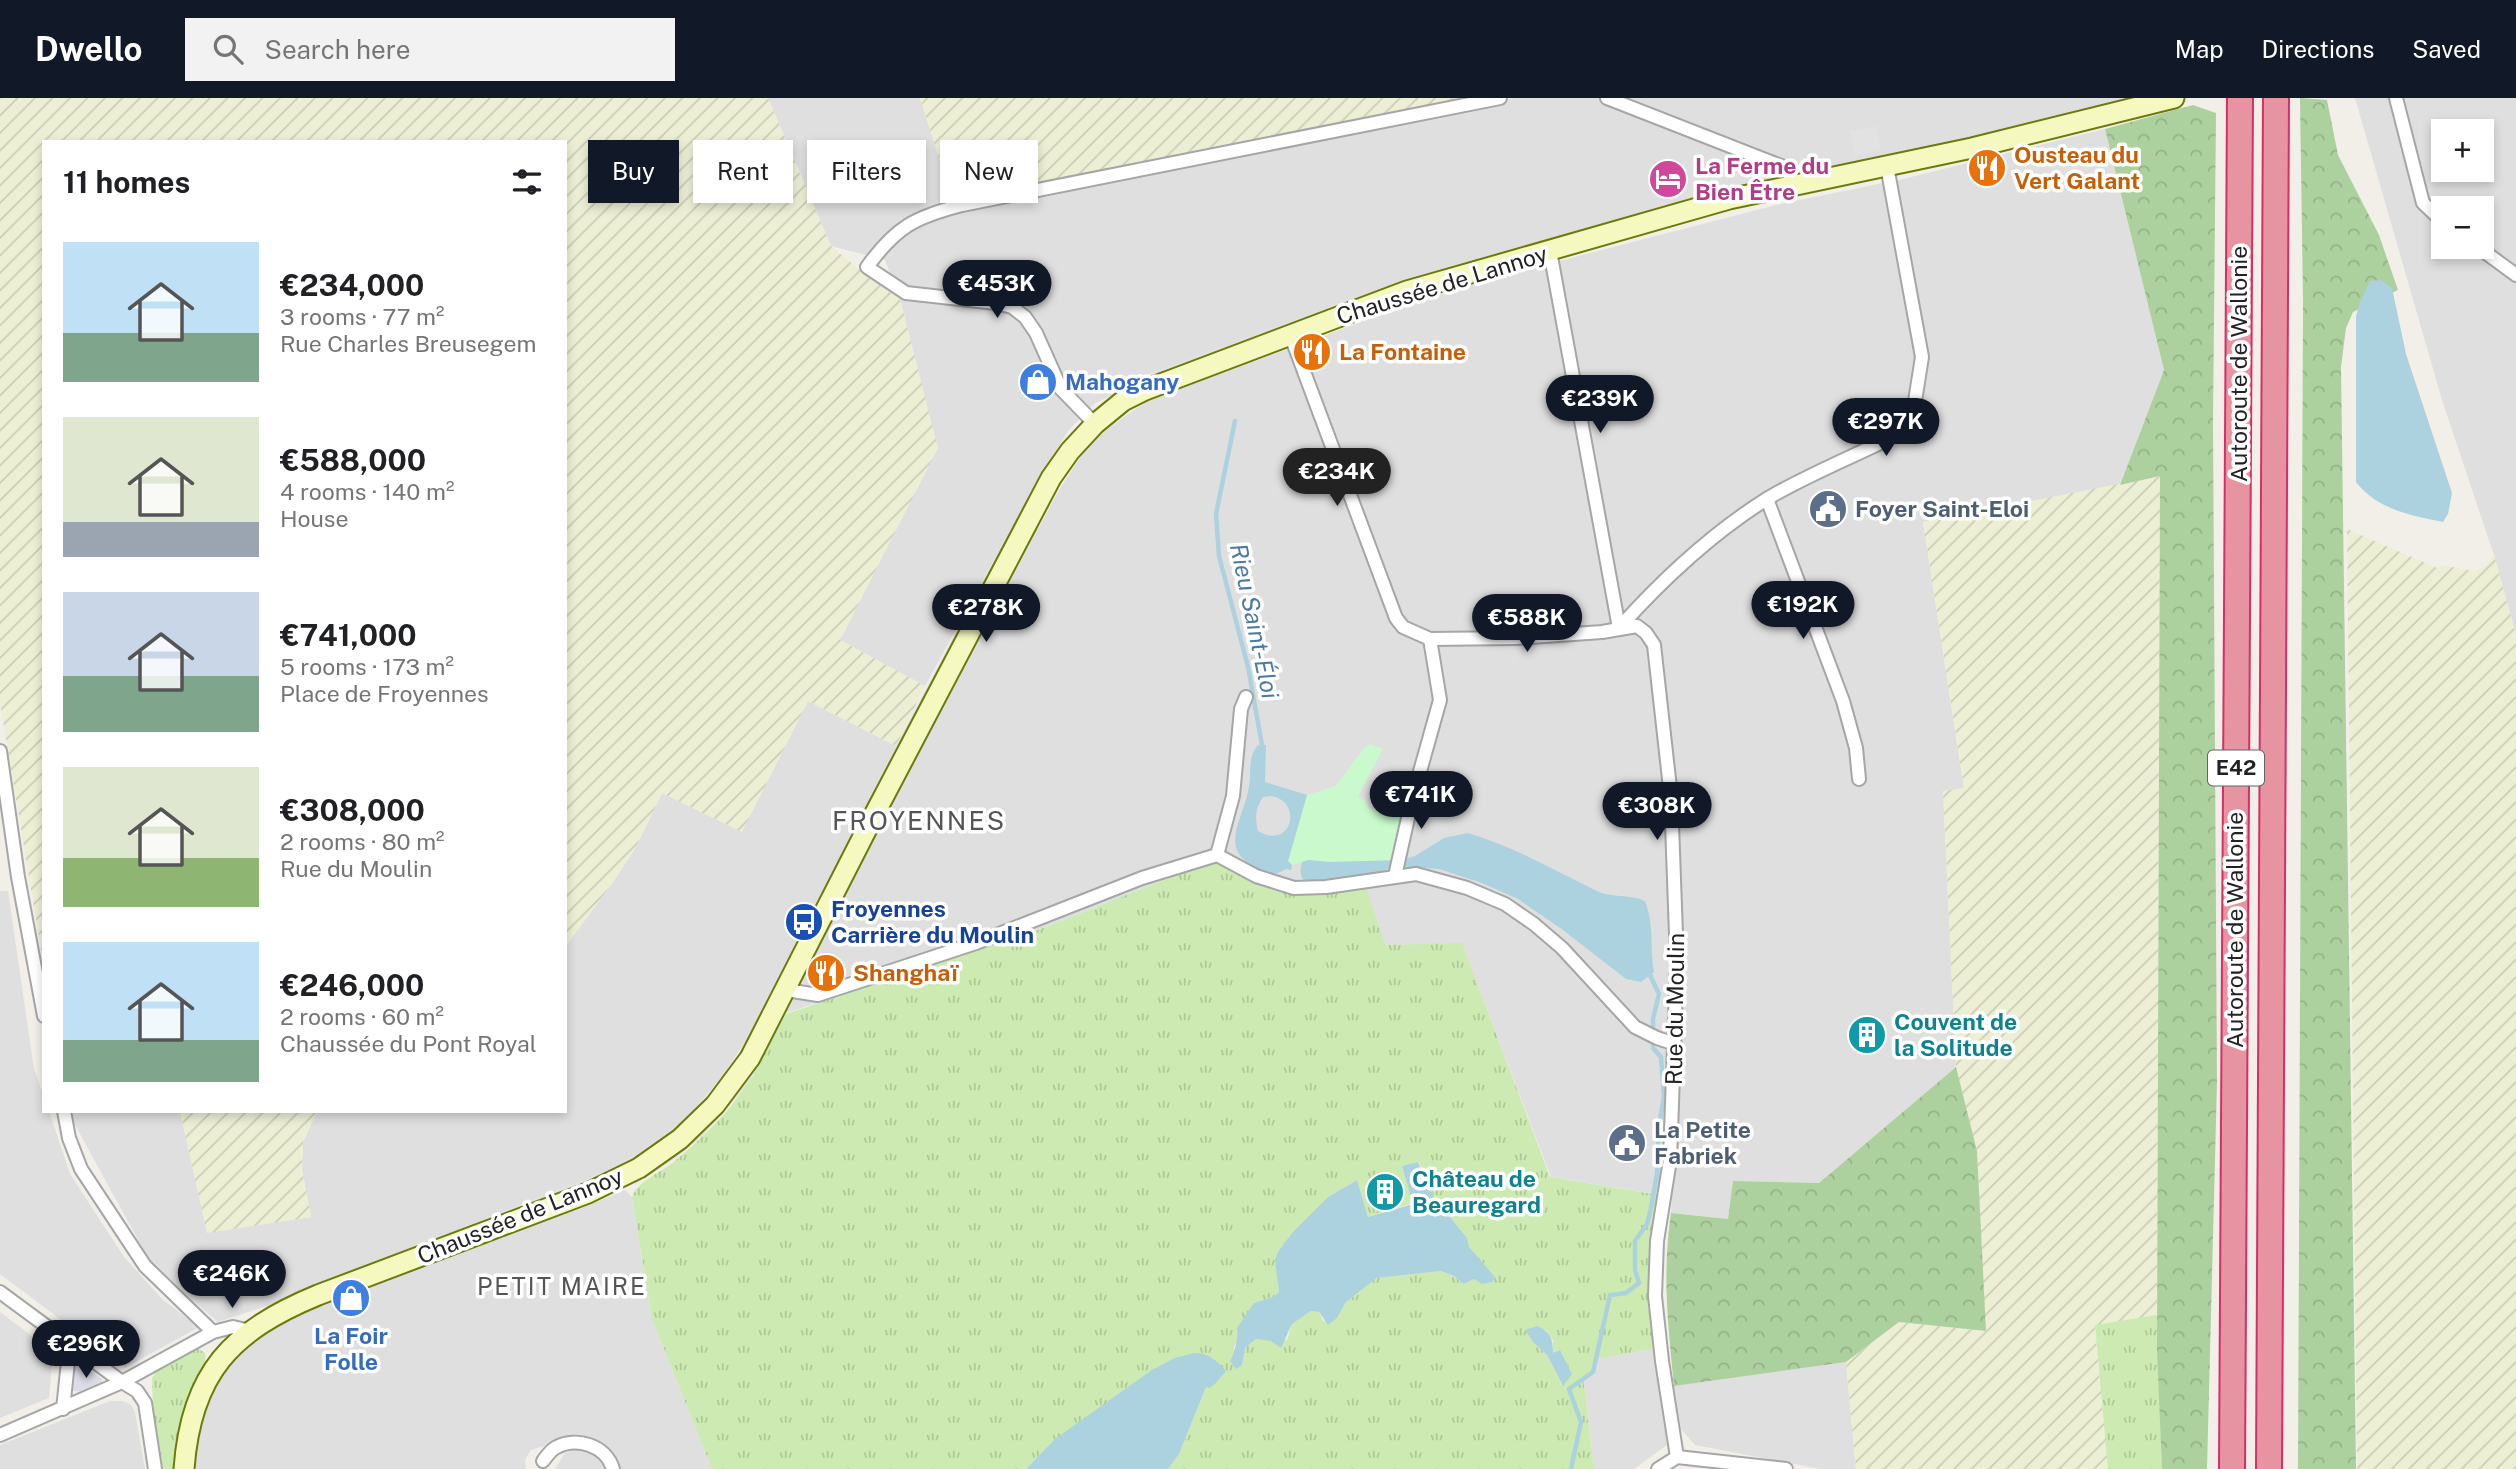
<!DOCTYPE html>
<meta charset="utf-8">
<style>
:root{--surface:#fff;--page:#f2f2f2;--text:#202124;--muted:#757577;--accent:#111827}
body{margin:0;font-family:"Public Sans",sans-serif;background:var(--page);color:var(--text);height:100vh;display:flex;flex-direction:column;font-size:26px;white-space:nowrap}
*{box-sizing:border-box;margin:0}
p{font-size:23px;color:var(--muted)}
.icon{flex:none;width:38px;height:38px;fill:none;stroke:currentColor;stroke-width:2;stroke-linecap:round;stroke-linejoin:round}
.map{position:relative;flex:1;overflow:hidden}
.drawer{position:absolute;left:42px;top:42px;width:525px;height:973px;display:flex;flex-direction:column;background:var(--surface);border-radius:0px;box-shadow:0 4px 10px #0003}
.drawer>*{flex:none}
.top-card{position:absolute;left:588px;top:42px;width:665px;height:63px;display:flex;gap:14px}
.buttons{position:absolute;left:2431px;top:21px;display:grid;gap:14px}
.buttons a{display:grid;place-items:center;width:63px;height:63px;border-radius:0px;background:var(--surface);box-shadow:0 4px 10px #0003;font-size:35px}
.price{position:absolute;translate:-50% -60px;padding:0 16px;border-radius:24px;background:var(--accent);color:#fff;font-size:23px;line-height:46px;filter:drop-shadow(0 2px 4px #0008)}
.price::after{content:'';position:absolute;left:50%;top:42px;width:21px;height:16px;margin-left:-10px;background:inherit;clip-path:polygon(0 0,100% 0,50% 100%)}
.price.current{background:#222;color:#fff}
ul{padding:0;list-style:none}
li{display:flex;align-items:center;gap:21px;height:175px;padding:0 21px}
li span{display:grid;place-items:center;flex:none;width:196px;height:140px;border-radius:0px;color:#555}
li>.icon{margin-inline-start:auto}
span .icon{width:84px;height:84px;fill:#fffc;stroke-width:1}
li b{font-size:30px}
h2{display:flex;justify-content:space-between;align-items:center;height:84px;padding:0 21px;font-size:30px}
.pill{padding:0 24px;border-radius:0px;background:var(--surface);box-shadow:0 4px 10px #0003;font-size:24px;line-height:63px}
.pill.current{background:var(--accent);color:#fff}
header{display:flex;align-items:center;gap:42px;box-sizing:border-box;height:98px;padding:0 35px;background:var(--accent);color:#fff}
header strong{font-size:33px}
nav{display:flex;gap:38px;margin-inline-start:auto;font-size:24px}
.search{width:490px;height:63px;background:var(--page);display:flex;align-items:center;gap:18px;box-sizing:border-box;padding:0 24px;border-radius:0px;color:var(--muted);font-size:26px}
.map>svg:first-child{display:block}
</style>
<header>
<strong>Dwello</strong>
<div class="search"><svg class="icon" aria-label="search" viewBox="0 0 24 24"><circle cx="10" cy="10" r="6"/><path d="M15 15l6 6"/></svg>Search here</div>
<nav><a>Map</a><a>Directions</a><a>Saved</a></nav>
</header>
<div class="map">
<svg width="2516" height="1371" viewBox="0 0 2516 1371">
<defs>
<pattern id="farmland-furrows" width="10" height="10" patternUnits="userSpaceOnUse" patternTransform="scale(1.75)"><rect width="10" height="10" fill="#edefd5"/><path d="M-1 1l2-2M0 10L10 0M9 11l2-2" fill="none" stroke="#cbcdb7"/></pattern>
<pattern id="grass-tufts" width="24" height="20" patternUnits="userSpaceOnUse" patternTransform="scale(1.75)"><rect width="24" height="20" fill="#cceab1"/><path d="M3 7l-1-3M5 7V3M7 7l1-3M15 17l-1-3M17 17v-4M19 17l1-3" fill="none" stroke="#afc898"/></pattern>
<pattern id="forest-crowns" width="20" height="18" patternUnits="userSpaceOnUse" patternTransform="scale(1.75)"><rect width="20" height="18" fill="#add09f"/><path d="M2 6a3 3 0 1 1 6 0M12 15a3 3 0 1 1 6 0" fill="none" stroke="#95b289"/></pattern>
</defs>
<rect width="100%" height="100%" fill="#f2efe9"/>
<g fill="#e0dfdf" fill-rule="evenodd">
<polygon points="768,0 920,0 952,100 952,112 1514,0 2140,0 1965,43 1285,230 1137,285 1094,306 1068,333 1035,387 925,588 840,542 937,350 900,201 885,162 831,148"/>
<path d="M2355,0H2516V537L2494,457L2442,302ZM2443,33H2482V72H2443ZM2443,110H2482V149H2443Z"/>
<polygon points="2105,31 2164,272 2120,387 1923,424 1964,691 1943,693 1956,969 1819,1085 1733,1083 1728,1121 1671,1115 1672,1099 1551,1079 1462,846 1385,847 1294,790 1217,761 1046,829 786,915 958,578 1062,387 1090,345 1121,321 1149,302 1451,191 1780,106 1903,81"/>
<polygon points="808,603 896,648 746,942 724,976 683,1025 655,1046 609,1073 297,1198 218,1224 153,1169 74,1025 72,1013 180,1013 207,1134 311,1119 302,1072 303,1044 317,1013 385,1013 389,1015 390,1013 565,1013 565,849 611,787 636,749 662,695 742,733"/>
<polygon points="0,793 8,793 34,971 44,999 44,1013 49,1013 70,1076 124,1159 163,1202 199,1229 125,1270 0,1176"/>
<polygon points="625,1092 632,1099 652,1221 712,1371 618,1371 612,1356 603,1345 592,1339 579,1337 531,1352 525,1362 526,1371 191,1371 197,1330 223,1270 249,1245 297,1215 570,1111 575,1113 585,1109"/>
<polygon points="0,1214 53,1254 49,1300 0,1320"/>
<polygon points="1653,1251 1667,1347 1634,1371 1594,1371 1583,1280 1593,1274 1596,1261"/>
<polygon points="1846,1264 1856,1371 1821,1371 1695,1347 1681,1331 1674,1288"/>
<polygon points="110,1303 123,1303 131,1307 135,1314 145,1371 0,1371 0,1347"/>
<polygon points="581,1350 593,1354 601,1362 605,1371 555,1371 565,1355"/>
</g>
<g fill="url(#farmland-furrows)">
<polygon points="0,0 768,0 831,148 867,178 900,201 938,350 840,542 925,588 896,648 808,603 742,734 662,695 636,749 611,787 565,849 565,44 44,44 44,869 0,605"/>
<polygon points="920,0 1473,0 965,101 952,100"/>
<polygon points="2160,378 2157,1217 2095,1228 2108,1371 1856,1371 1846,1264 1899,1224 1985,1233 1977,1053 1956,969 1943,693 1964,690 1923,424"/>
<polygon points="2347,431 2437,470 2441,467 2474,473 2485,468 2494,457 2516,537 2516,1371 2357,1371"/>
<polygon points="180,1013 317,1013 303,1044 302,1072 311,1119 207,1135"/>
</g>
<g fill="url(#grass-tufts)" fill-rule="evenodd">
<path d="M1217,761L1284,788L1364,784L1385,847L1462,845L1550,1079L1659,1097L1650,1176L1653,1251L1596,1261L1593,1274L1583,1280L1594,1371H1168L1179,1356L1206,1289L1226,1273L1055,1341L1026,1371H712L652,1221L632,1099C638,1082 663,1074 676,1062C694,1047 712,1030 727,1013C751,984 768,948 786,916L1046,829ZM1419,1064L1434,1099L1467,1140L1468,1149L1495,1179L1493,1184L1482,1186L1474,1181L1464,1186L1454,1178L1441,1173L1377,1180L1346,1204L1337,1220L1323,1223L1319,1214L1311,1213L1292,1226L1287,1242L1271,1243L1256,1241L1245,1250L1242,1267L1230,1263L1234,1257V1249L1254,1205L1273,1199L1279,1194L1278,1185L1315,1114L1328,1099L1357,1082L1368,1119L1413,1105L1402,1068ZM1526,1232H1546L1553,1242V1256L1559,1252L1562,1287L1547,1257L1533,1244Z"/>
<polygon points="2157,1217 2162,1371 2108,1371 2095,1227"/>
<path d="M199,1251L205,1255C208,1267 196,1279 192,1290C181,1316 176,1343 174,1371H163L153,1309L152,1280C159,1267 184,1252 199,1251Z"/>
</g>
<g fill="url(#forest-crowns)">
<polygon points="2300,0 2327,2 2338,57 2379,137 2398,192 2353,214 2346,230 2341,269 2356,1371 2298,1371 2303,204"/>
<polygon points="2193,7 2216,15 2213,325 2217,984 2207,1371 2162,1371 2157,1252 2160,378 2120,387 2164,272 2105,31"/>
<path d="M1956,969L1977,1053L1986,1233L1899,1224L1846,1264L1674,1288C1668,1226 1662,1177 1671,1115L1728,1121L1733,1083L1819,1085Z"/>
</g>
<polygon fill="#c9f9cd" points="1370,646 1383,651 1358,698 1365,703 1369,710 1375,713 1383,712 1402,721 1394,763 1302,764 1292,767 1288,764 1307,697 1336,688 1363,651"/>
<g fill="#e2e2e2">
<polygon points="1876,28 1881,52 1855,58 1850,33"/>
<polygon points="1342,204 1347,206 1121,290 1123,285"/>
<polygon points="1035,393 741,957 740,954 890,659 1030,394"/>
<polygon points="1034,427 1038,432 897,698 829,833 823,836"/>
<polygon points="752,972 754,977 737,999 701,1039 676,1060 635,1086 633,1082"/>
<polygon points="676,1027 682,1027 640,1060 602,1080 477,1127 483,1121 608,1072 640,1054"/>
</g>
<polygon fill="#dddde8" points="76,1261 102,1281 102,1285 83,1294 74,1293 71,1288 73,1264"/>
<g fill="#abd2de" fill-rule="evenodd">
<path d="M2381,182L2392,190L2406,256L2452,395L2448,416L2443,424C2410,417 2378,412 2356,384V219L2359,206L2370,183Z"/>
<path d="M1258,647H1266L1265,684L1307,697L1288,763L1292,767L1291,772L1286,771C1277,777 1270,777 1260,772C1215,751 1244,723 1249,688C1252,673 1247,660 1258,647ZM1272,698C1304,705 1291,753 1258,733C1255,720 1255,711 1263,699Z"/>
<path d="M1468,735C1515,749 1553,772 1597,793C1611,800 1629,796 1645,803C1654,824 1650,851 1654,874L1641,884L1626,881L1563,832L1518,801L1482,785L1439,771L1393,768L1377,777L1310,787C1300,780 1299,776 1302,764L1308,762L1330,764L1402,762L1415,758L1444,740Z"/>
<path d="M1418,1064L1434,1099L1467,1140L1469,1149L1495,1179L1493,1184L1482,1186L1474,1181L1464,1186L1454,1178L1441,1173L1377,1180L1346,1204L1337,1220L1328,1227L1319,1214L1311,1213L1292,1226L1281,1250L1271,1243L1256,1241L1245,1250L1242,1267L1236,1271L1230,1263C1234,1257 1239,1238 1237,1230L1254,1205L1273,1199L1279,1194L1275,1162L1278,1154L1292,1135L1328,1099L1357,1082L1368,1119L1413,1106L1402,1068Z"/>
<path d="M1537,1228C1551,1234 1553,1241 1553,1255L1560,1252L1572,1276L1563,1288L1547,1257L1533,1244L1525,1232Z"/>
<path d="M1194,1255C1209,1255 1216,1262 1226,1273L1213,1288L1206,1289L1179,1356L1168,1371H1026L1055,1341L1152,1272L1175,1260Z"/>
</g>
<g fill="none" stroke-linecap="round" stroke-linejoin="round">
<g stroke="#abd2de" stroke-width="4.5">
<polyline points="1235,323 1216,416 1219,458 1248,569 1262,647"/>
<polyline points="1571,1371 1581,1324 1569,1291 1593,1274 1610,1197 1626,1195 1639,1185 1635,1172 1635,1143 1647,1126 1651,1110 1657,1076 1659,1028 1664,998 1661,959 1653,950 1653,921 1659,896 1650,877"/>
</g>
<defs>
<g id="minor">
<polyline points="1607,0 1781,68 1789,75 1793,87"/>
<polyline points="2396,0 2423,105 2443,124"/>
<polyline points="2478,149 2516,177"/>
<polyline points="1550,153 1619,530"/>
<polyline points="1290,236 1396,520 1403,529 1430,541 1516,540 1602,534 1637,528 1646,535 1654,547 1671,699 1677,864 1670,1062 1657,1143 1655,1198 1662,1263 1677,1359"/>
<path d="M1095,326L1061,291L1036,235L1025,219L1012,209L996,205L906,195L867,169C896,129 915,119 962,107L1500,0"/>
<polyline points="1767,401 1843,603 1856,650 1859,681"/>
<path d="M1619,530C1662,482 1710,437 1765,402C1799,381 1845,362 1882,344L1897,330L1915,303L1922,259L1887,68"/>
<polyline points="0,653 18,779 44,918"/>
<polyline points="1217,757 1233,698 1241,611 1246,599"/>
<polyline points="1395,778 1412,702 1440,602 1430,541"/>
<polyline points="786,892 818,897 976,845 1142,780 1217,757 1256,778 1294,790 1326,789 1416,776 1467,790 1505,806 1534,826 1562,850 1635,929 1657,940 1675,946"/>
<polyline points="64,1013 69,1040 81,1071 145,1168 213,1234"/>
<polyline points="0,1194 122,1284 137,1293 145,1305 155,1371"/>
<polyline points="63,1311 70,1245"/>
<polyline points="0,1337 122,1284 213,1234 233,1229 250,1233"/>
<polyline points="1677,1359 1786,1371"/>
<path d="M543,1363C546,1359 550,1353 555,1350C576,1338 606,1347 613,1371"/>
<polyline points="1658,1371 1677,1359"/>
</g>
<path id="secondary" d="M184,1371C191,1275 231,1233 318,1197L588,1095L639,1070L680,1041L715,1007L750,960L874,717L1051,380L1070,353L1095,326L1123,303L1145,292L1407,193L1729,101L1972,50L2174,0"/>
<g id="motorway">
<polyline points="2232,1371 2240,0"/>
<polyline points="2269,1371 2276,0"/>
</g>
</defs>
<use href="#minor" stroke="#a6a6a6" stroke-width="16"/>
<use href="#secondary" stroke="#6c7a08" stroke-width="23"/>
<use href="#motorway" stroke="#d82e67" stroke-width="28"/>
<use href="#minor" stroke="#fff" stroke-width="12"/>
<use href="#secondary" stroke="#f5f9c0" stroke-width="19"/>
<use href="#motorway" stroke="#e694a2" stroke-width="24"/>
</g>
<defs>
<symbol id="restaurant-disc" viewBox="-11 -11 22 22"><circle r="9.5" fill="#e8710a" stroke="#fff"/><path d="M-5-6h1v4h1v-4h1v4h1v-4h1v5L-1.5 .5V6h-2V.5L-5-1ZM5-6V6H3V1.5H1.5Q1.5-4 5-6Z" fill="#fff"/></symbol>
<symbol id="hotel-disc" viewBox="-11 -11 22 22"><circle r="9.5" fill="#d1479c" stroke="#fff"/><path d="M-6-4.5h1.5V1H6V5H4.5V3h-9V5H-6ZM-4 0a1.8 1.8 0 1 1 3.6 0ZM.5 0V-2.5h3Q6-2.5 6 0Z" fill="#fff"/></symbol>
<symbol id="shop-disc" viewBox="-11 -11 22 22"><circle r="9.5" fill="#3f7fe0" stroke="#fff"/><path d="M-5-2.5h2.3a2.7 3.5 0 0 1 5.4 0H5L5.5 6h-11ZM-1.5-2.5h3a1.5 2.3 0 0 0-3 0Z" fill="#fff"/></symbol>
<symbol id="civic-disc" viewBox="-11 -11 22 22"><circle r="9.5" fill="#5c6f8a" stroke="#fff"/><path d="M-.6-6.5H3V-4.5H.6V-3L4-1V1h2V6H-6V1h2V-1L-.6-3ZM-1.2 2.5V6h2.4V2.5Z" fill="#fff"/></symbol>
<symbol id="bus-disc" viewBox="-11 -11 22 22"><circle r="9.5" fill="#1a4fb4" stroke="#fff"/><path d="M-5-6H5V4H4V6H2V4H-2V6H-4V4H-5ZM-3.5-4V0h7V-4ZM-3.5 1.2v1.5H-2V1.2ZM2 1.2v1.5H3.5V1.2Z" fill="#fff"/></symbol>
<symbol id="building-disc" viewBox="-11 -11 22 22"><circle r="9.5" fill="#0f9aa8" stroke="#fff"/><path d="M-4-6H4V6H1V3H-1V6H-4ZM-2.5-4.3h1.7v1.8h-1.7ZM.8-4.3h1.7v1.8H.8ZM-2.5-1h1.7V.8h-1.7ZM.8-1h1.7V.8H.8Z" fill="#fff"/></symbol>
</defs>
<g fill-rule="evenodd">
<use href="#restaurant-disc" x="1965" y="48" width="44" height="44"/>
<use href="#hotel-disc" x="1646" y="59" width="44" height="44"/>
<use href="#restaurant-disc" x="1290" y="232" width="44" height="44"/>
<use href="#shop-disc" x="1016" y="262" width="44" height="44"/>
<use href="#civic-disc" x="1806" y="389" width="44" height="44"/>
<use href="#bus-disc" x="782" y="802" width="44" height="44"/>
<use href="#restaurant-disc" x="804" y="853" width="44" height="44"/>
<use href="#building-disc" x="1845" y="915" width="44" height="44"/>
<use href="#civic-disc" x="1605" y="1023" width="44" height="44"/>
<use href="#building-disc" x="1363" y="1072" width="44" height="44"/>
<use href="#shop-disc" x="329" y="1178" width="44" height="44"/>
</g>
<g text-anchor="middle" stroke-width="7" stroke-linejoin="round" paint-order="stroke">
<rect fill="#fff" stroke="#646464" stroke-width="2" x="2208" y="652.5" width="56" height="35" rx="5"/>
<g font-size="21" font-weight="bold" fill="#222">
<text x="2236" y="677">E42</text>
</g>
<g font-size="23" font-weight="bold" fill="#c56008" stroke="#fff" text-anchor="start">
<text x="2014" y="65">Ousteau du<tspan x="2014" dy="26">Vert Galant</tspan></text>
<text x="1339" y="262">La Fontaine</text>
<text x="853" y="883">Shanghaï</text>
</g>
<g font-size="23" font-weight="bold" fill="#b23c85" stroke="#fff" text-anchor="start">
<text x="1695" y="76">La Ferme du<tspan x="1695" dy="26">Bien Être</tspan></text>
</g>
<g font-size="23" fill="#222" stroke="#fff">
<text transform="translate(1442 187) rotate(-17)" y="8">Chaussée de Lannoy</text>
<text transform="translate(2239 266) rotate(-90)" y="8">Autoroute de Wallonie</text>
<text transform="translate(2235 832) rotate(-90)" y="8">Autoroute de Wallonie</text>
<text transform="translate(1675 911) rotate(-89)" y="8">Rue du Moulin</text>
<text transform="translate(520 1118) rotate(-22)" y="8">Chaussée de Lannoy</text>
</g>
<g font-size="23" font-weight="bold" fill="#366cbe" stroke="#fff" text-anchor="start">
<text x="1065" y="292">Mahogany</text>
<text x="351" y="1246" text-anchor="middle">La Foir<tspan x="351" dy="26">Folle</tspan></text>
</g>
<g font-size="23" font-weight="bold" fill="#4e5e75" stroke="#fff" text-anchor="start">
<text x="1855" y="419">Foyer Saint-Eloi</text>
<text x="1654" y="1040">La Petite<tspan x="1654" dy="26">Fabriek</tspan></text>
</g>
<g font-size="23" font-weight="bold" fill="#164399" stroke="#fff" text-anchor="start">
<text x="831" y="819">Froyennes<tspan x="831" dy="26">Carrière du Moulin</tspan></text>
</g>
<g font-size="23" font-weight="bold" fill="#0d838f" stroke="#fff" text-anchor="start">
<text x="1894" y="932">Couvent de<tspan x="1894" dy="26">la Solitude</tspan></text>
<text x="1412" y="1089">Château de<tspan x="1412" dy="26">Beauregard</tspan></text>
</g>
<g font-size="24" font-style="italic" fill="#4c7aa8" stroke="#fff">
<text transform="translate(1254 523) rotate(78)" y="8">Rieu Saint-Éloi</text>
</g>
<g font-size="24" letter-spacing="2" fill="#555" stroke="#fff">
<text x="562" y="1197">PETIT MAIRE</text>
</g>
<g font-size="26" letter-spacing="2" fill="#555" stroke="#fff">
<text x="919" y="732">FROYENNES</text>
</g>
</g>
</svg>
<div class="buttons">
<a>+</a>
<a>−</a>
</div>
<b class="price" style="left:997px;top:222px">€453K</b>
<b class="price" style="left:1600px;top:337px">€239K</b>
<b class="price" style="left:1886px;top:360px">€297K</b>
<b class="price current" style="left:1337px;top:410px">€234K</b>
<b class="price" style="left:1803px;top:543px">€192K</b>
<b class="price" style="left:986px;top:546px">€278K</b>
<b class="price" style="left:1527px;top:556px">€588K</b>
<b class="price" style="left:1421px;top:733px">€741K</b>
<b class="price" style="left:1657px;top:744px">€308K</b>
<b class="price" style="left:232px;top:1212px">€246K</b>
<b class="price" style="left:86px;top:1282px">€296K</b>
<div class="top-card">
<a class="pill current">Buy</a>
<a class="pill">Rent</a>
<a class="pill">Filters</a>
<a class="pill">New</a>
</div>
<section class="drawer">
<h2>11 homes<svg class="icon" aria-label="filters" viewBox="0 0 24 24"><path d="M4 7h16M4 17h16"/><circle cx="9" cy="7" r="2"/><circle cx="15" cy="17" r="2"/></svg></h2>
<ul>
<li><span style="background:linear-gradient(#bfe0f5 65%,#7fa58c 0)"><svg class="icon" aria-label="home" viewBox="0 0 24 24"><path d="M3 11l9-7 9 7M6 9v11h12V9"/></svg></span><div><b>€234,000</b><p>3 rooms · 77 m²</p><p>Rue Charles Breusegem</p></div></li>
<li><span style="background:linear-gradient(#dfe7d0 75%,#9aa5b1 0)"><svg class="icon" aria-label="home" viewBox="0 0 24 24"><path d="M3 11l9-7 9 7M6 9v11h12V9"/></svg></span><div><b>€588,000</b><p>4 rooms · 140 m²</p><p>House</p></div></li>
<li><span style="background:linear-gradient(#c9d6e8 60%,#7fa58c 0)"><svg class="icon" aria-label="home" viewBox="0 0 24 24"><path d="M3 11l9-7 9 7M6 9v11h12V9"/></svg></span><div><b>€741,000</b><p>5 rooms · 173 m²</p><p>Place de Froyennes</p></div></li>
<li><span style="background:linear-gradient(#dfe7d0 65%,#8fb573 0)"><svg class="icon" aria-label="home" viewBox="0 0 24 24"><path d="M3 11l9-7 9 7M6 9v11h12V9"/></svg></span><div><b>€308,000</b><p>2 rooms · 80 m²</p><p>Rue du Moulin</p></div></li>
<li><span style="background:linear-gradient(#bfe0f5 70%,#7fa58c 0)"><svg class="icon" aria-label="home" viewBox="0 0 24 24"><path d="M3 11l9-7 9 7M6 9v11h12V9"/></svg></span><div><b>€246,000</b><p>2 rooms · 60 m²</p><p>Chaussée du Pont Royal</p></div></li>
</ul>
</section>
</div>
